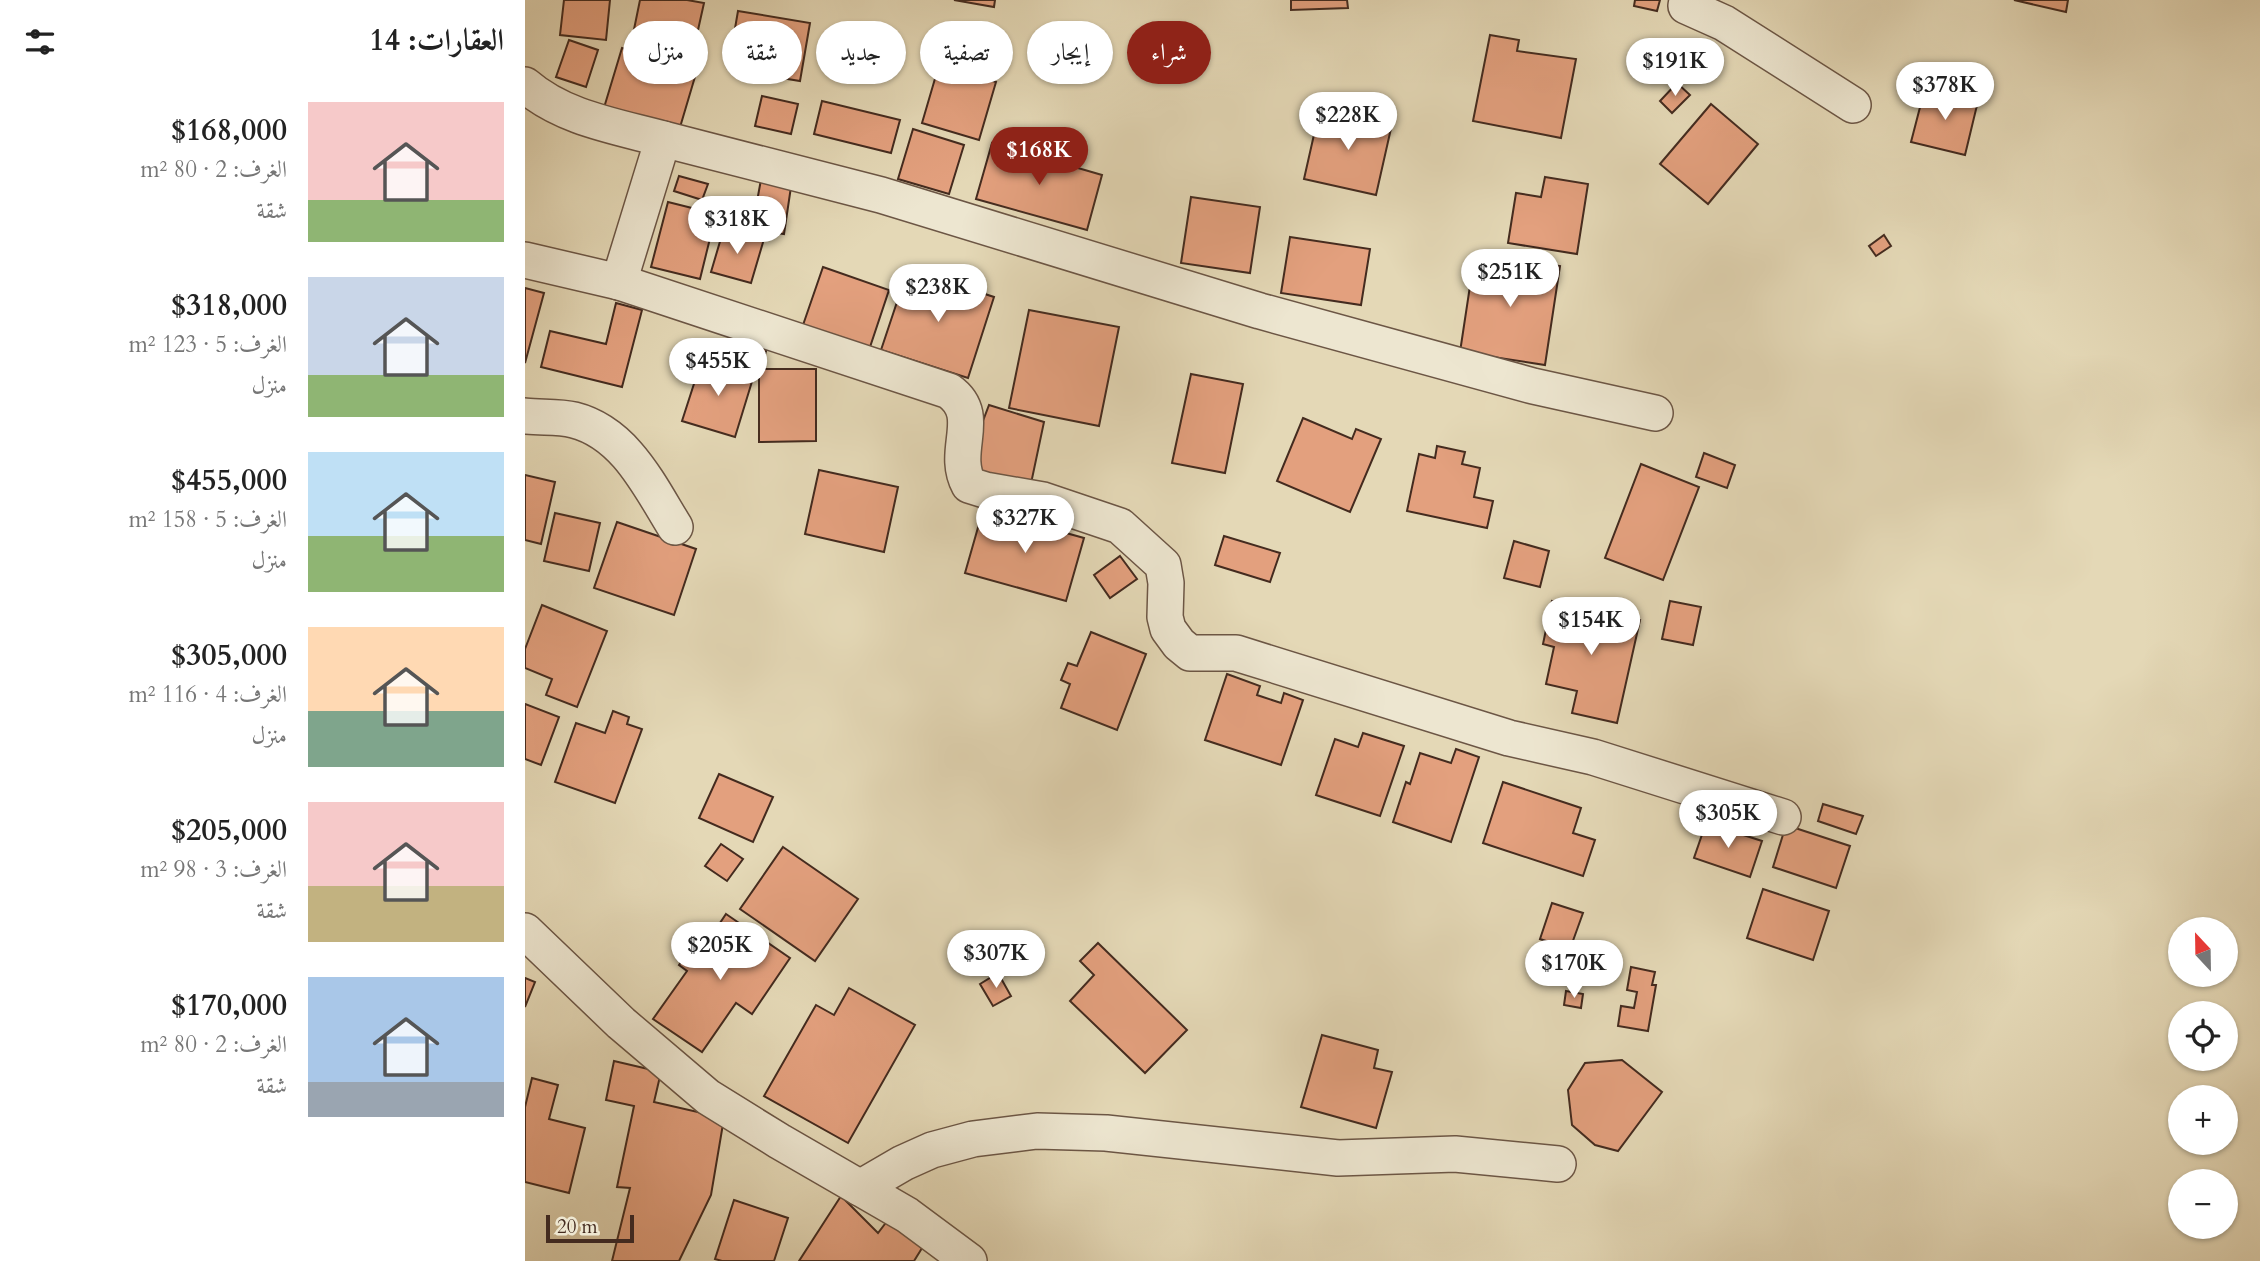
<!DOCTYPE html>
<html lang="ar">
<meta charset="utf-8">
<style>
:root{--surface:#fff;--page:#f6f6f6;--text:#222;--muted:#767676;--accent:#8f2418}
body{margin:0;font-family:Cardo,Amiri,serif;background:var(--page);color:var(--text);direction:rtl;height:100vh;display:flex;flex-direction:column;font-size:26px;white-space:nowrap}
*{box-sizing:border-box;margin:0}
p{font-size:23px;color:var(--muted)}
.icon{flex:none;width:38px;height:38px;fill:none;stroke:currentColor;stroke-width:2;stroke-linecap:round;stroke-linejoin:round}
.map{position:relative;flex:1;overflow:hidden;direction:ltr}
.sheet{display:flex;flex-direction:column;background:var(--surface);width:525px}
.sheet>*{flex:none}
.hud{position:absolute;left:21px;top:21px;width:665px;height:63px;direction:rtl;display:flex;gap:14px}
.needle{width:46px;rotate:338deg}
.fabs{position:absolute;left:1643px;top:917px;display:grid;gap:14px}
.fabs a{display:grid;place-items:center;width:70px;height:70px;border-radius:50%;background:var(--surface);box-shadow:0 2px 5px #0004;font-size:35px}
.scale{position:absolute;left:21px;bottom:18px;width:88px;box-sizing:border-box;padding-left:7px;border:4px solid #442b1f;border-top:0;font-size:19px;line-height:24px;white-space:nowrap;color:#442b1f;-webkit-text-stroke:5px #ede6d0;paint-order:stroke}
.price{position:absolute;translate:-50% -60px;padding:0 16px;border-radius:24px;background:#fff;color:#222;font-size:23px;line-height:46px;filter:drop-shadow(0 2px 4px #0008)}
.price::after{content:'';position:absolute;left:50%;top:42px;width:21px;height:16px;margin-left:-10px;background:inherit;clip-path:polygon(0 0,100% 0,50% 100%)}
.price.on{background:var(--accent);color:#fff}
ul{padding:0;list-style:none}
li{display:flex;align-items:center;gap:21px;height:175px;padding:0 21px}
li span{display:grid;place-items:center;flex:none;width:196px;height:140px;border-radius:0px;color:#555}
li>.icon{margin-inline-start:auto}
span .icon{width:84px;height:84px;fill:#fffc;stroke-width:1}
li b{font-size:30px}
h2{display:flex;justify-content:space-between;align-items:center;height:84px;padding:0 21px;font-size:30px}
.tag{padding:0 24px;border-radius:32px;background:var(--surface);box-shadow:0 2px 5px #0004;font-size:24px;line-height:63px}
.tag.on{background:var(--accent);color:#fff}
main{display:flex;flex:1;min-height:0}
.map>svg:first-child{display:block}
</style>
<main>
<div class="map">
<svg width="1735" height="1261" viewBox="0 0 1735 1261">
<rect width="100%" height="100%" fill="#e4d8b6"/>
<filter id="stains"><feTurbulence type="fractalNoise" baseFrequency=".00286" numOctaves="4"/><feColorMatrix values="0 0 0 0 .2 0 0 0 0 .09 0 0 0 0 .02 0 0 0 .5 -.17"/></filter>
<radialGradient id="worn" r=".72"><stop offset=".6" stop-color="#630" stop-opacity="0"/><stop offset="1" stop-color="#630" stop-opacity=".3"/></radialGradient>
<g fill="#e3a07e" stroke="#442b1f" stroke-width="2">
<polygon points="39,0 85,0 81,40 35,35"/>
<polygon points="115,0 162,0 179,3 167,57 106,44"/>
<polygon points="429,0 470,0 469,7"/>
<polygon points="766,0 822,0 823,8 766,10"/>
<polygon points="1110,0 1135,0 1132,11 1109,6"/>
<polygon points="1489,0 1543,0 1541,12"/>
<polygon points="213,11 285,23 275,81 203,69"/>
<polygon points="427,24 466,33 460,60 420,50"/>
<polygon points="965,35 994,40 992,51 1051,59 1036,138 948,121"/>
<polygon points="44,40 73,50 61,87 31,77"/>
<polygon points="97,48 172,70 153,134 78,111"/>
<polygon points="414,65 471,82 454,140 397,123"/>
<polygon points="1152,83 1165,95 1147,113 1135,101"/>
<polygon points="1400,88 1453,101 1440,155 1386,142"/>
<polygon points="237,96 273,104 266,134 230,126"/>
<polygon points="297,101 375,120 366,153 289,134"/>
<polygon points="1186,104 1233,144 1183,204 1135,164"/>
<polygon points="795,108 867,124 851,195 779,179"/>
<polygon points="388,129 439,145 424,194 373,179"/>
<polygon points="467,143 577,175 562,230 451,199"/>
<polygon points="237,174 267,180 259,234 227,229"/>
<polygon points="154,176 183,184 177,200 149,191"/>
<polygon points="1020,177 1063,184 1052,254 983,243 991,193 1016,197"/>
<polygon points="666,197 735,207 725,273 656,263"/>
<polygon points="143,202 191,214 175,279 126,267"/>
<polygon points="199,228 239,239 226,283 186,272"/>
<polygon points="1359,235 1366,246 1351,256 1344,246"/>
<polygon points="765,237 845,249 836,305 756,293"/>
<polygon points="950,253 1035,266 1020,365 935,352"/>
<polygon points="298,267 364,290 345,347 278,325"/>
<polygon points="383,269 469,297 443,378 356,350"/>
<polygon points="0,288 19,293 0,363"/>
<polygon points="91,303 117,310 97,387 16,367 25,331 81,344"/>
<polygon points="504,310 594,327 574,426 484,408"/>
<polygon points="214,338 243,344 239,358 211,352"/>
<polygon points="177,359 229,375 210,437 157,421"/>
<polygon points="234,369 291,369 291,441 234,442"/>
<polygon points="666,374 718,384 700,473 647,463"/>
<polygon points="464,405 519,422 504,493 458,480 449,422 456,426"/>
<polygon points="778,418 827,439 831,429 856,439 825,512 752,481"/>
<polygon points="912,446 940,452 937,464 955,468 949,497 968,501 962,528 882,511 894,454 910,458"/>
<polygon points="1179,453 1210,465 1202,488 1171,477"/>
<polygon points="1116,464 1174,487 1138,580 1080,558"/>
<polygon points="294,470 373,487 359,552 280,534"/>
<polygon points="0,475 30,482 16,544 0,540"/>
<polygon points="458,510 559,538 541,601 440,573"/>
<polygon points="30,513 75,523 64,571 19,561"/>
<polygon points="92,522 171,549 149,615 69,588"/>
<polygon points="699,536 755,553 745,582 690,565"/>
<polygon points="989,541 1024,551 1015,587 979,578"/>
<polygon points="595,556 612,579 585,598 569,575"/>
<polygon points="1027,601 1115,620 1092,723 1047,713 1052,691 1021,684 1029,647 1018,644"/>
<polygon points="1145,601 1176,607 1168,645 1137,639"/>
<polygon points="17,605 82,631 52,707 21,695 27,679 0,668 0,649"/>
<polygon points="566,632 621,654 592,730 536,708 545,684 536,680 543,663 552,666"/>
<polygon points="702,674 735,686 732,695 756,703 759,693 778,700 756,765 680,740"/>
<polygon points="0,704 34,717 16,765 0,759"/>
<polygon points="88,711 104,717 102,724 117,729 90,803 30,782 51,723 80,733"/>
<polygon points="838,733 879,746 855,816 791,795 810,739 833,747"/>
<polygon points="931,749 954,757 926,842 868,822 881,782 885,784 895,753 926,763"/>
<polygon points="194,774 248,797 228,842 174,818"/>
<polygon points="978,782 1056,808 1048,833 1070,840 1058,876 958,843"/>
<polygon points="1298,804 1338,816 1331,834 1293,821"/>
<polygon points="1181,823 1237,841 1225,877 1169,858"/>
<polygon points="1261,825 1325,846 1311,888 1248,867"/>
<polygon points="196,844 218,859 202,881 180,866"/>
<polygon points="258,847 333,899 290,961 215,909"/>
<polygon points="1238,889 1304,911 1288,960 1222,938"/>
<polygon points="1027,903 1058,913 1045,949 1015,939"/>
<polygon points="201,914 265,958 227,1014 211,1003 177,1052 128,1019 162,971 154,965 175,936 183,941"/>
<polygon points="573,943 662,1030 620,1073 545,1001 569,975 555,961"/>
<polygon points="1106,967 1130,972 1127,985 1131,985 1123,1031 1093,1026 1096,1006 1109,1008 1112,992 1102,990"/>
<polygon points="473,973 486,996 468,1006 455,984"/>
<polygon points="0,978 10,982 0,1007"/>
<polygon points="324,988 390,1025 323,1143 239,1096 291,1005 309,1015"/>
<polygon points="1041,991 1058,994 1056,1008 1039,1005"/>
<polygon points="797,1035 853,1050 849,1068 867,1072 851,1128 776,1107"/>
<polygon points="1097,1060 1137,1092 1093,1151 1070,1145 1047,1125 1043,1090 1060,1063"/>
<polygon points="89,1061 136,1072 129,1102 199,1118 186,1195 154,1261 87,1261 105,1188 92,1187 109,1106 81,1100"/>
<polygon points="7,1078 33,1085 24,1119 60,1128 44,1193 0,1182 0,1107"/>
<polygon points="316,1196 353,1233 366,1216 402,1240 389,1261 274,1261"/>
<polygon points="209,1200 263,1218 249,1261 197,1261 190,1259"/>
</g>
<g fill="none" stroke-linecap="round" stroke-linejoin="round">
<defs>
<g id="minor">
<polyline points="1162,0 1161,6 1199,23 1328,105"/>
<path d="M0,85C38,118 90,126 138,139L94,282"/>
<polyline points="138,139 356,195 735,311 1008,386 1130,413"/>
<path d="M0,260L94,282L424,391C459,416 425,450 444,485L460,490L518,500L595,526L638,565L641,583L640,617L643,629L654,644L665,653H711L984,738L1068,757L1258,817"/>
<path d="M0,416C16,418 33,416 49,420C100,433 124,485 150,527"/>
<polyline points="0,931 96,1023 183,1097 254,1141 382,1215 444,1261"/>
<polyline points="335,1188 378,1163 407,1150 448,1139 512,1131 581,1133 813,1158 930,1154 1033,1164"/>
</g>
</defs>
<use href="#minor" stroke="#6c5645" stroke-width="38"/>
<use href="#minor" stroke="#ede6d0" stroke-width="35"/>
</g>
<rect width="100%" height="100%" filter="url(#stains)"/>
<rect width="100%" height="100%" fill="url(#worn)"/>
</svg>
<div class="fabs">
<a><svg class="needle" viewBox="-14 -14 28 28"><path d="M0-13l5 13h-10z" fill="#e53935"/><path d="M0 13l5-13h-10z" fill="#767676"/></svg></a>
<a><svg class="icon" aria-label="locate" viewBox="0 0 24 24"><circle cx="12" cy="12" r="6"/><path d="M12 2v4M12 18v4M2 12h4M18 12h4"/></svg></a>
<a>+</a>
<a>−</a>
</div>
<div class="scale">20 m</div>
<b class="price" style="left:1150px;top:98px">$191K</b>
<b class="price" style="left:1420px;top:122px">$378K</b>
<b class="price" style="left:823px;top:152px">$228K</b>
<b class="price on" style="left:514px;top:187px">$168K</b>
<b class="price" style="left:212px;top:256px">$318K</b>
<b class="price" style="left:985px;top:309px">$251K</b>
<b class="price" style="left:413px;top:324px">$238K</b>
<b class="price" style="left:193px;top:398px">$455K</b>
<b class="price" style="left:500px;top:555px">$327K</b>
<b class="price" style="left:1066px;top:657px">$154K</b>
<b class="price" style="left:1203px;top:850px">$305K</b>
<b class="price" style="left:195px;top:982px">$205K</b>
<b class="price" style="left:471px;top:990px">$307K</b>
<b class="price" style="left:1049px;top:1000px">$170K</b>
<div class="hud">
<a class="tag on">شراء</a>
<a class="tag">إيجار</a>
<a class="tag">تصفية</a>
<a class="tag">جديد</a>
<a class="tag">شقة</a>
<a class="tag">منزل</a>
</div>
</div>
<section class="sheet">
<h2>العقارات: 14<svg class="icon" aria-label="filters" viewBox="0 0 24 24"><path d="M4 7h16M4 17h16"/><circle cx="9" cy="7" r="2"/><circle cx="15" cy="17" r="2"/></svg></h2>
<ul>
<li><span style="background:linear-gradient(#f6c9c9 70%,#8fb573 0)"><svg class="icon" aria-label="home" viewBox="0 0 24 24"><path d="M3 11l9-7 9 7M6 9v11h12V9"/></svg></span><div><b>$168,000</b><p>الغرف: 2 · 80 m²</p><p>شقة</p></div></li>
<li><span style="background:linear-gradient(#c9d6e8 70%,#8fb573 0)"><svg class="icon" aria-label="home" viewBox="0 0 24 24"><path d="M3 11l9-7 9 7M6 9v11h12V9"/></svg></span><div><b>$318,000</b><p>الغرف: 5 · 123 m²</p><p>منزل</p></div></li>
<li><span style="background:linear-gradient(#bfe0f5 60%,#8fb573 0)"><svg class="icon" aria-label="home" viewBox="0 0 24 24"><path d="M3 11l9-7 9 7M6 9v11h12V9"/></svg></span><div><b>$455,000</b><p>الغرف: 5 · 158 m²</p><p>منزل</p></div></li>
<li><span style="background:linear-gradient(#ffd9b3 60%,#7fa58c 0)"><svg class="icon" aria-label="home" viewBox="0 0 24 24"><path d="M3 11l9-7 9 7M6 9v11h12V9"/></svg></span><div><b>$305,000</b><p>الغرف: 4 · 116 m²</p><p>منزل</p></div></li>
<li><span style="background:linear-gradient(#f6c9c9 60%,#c2b280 0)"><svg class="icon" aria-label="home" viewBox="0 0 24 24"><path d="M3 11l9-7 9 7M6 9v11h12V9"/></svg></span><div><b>$205,000</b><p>الغرف: 3 · 98 m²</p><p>شقة</p></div></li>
<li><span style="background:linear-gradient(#a9c7e8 75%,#9aa5b1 0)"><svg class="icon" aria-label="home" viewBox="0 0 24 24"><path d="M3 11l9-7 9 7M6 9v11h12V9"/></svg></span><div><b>$170,000</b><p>الغرف: 2 · 80 m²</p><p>شقة</p></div></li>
</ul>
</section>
</main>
